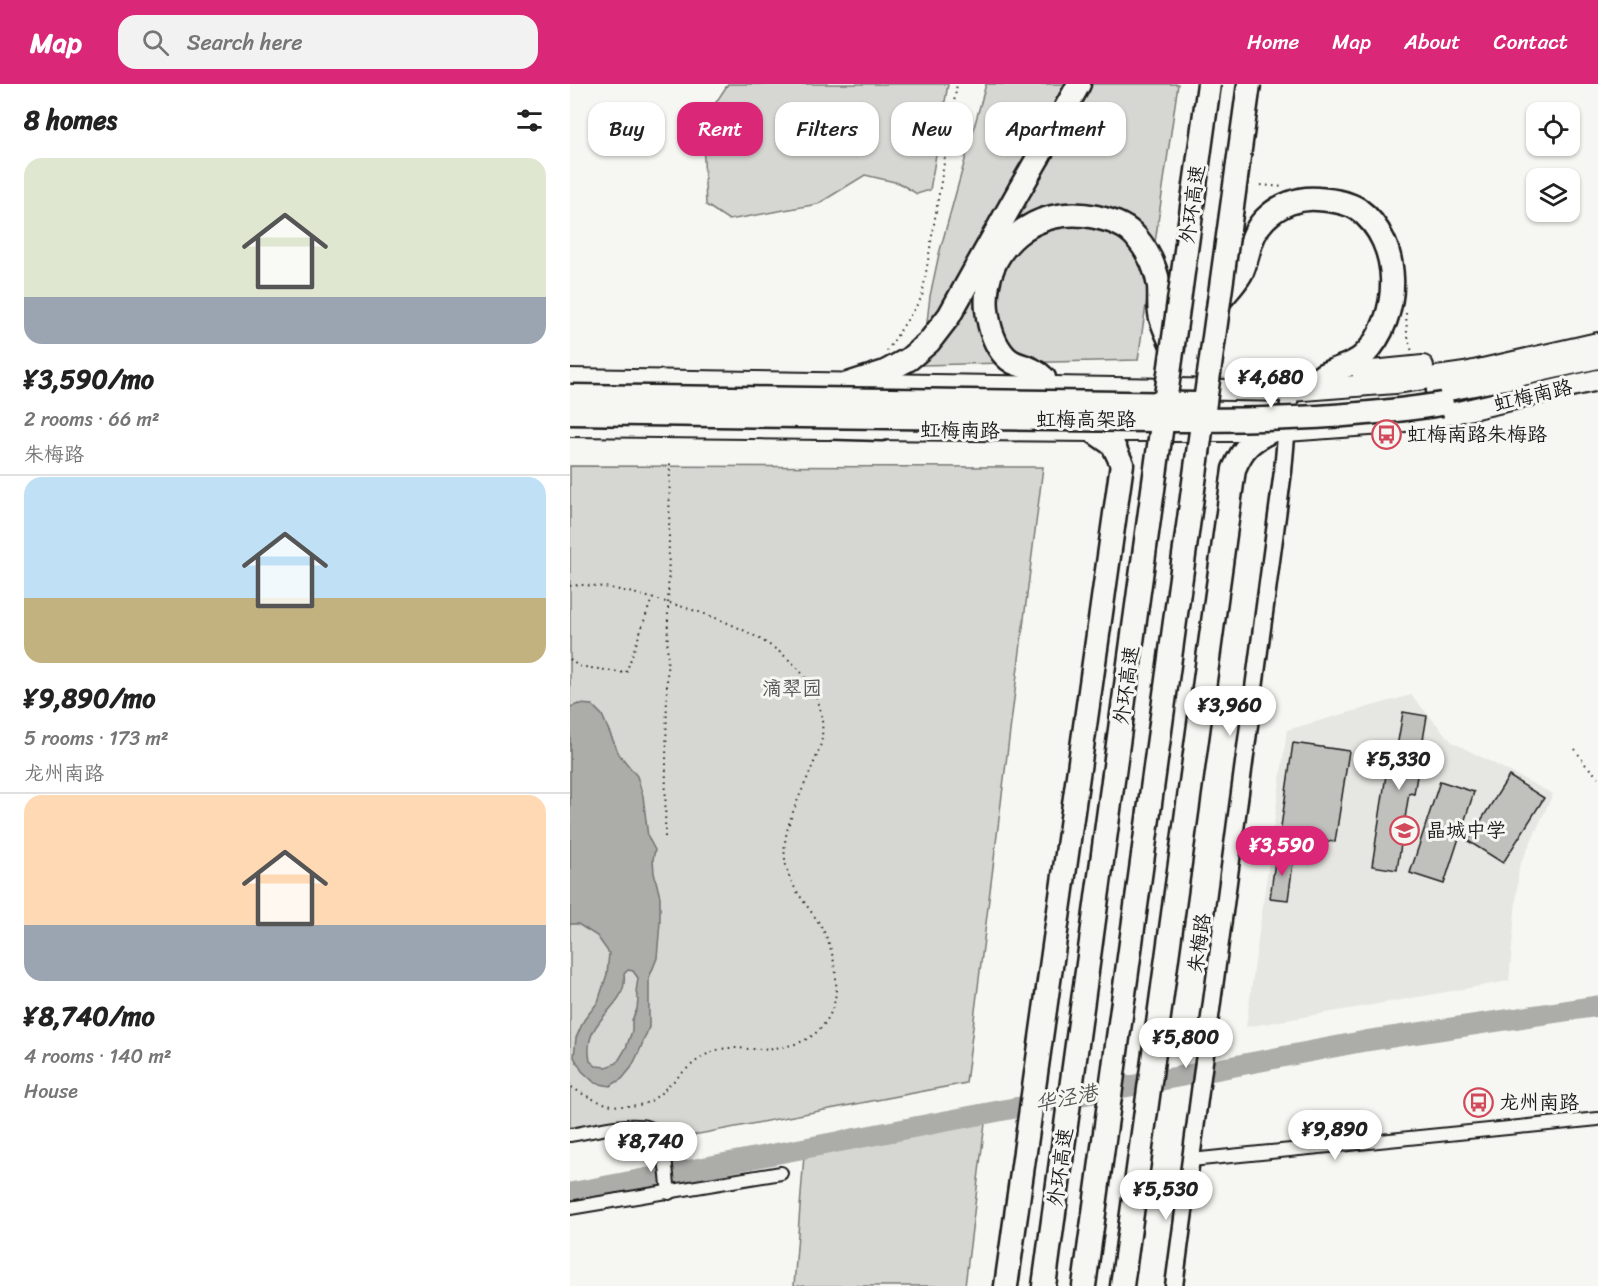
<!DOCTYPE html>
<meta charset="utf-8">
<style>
:root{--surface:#fff;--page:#f2f2f2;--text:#222;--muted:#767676;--line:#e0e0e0;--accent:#db2777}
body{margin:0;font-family:Sriracha,"LXGW WenKai TC",sans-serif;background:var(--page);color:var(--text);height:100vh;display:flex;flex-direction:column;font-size:22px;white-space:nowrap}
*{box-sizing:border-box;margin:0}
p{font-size:20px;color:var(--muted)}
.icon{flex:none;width:33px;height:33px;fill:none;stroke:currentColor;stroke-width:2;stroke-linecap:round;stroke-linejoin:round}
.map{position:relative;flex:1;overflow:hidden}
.details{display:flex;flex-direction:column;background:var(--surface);width:570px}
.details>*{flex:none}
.top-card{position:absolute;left:18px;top:18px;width:570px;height:54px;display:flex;gap:12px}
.tools{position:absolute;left:956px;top:18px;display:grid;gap:12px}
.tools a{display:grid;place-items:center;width:54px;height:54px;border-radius:12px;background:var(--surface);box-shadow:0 2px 4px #0004;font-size:30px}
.price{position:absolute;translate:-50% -51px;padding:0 14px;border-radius:21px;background:#fff;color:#222;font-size:20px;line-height:39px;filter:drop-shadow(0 2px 3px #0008)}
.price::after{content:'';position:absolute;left:50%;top:36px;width:18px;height:14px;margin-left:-9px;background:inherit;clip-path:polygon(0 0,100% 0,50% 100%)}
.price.on{background:var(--accent);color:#fff}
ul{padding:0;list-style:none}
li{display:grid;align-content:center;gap:12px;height:318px;padding:0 24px}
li+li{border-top:2px solid var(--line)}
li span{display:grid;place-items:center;height:186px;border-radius:18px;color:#555}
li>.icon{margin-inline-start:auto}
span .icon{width:108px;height:108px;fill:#fffc;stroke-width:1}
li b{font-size:26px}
h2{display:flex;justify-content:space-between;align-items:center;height:72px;padding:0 24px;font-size:26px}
.pill{padding:0 21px;border-radius:18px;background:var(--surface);box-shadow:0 2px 4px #0004;font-size:21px;line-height:54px}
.pill.on{background:var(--accent);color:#fff}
header{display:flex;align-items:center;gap:36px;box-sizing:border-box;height:84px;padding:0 30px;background:var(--accent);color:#fff}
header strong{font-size:28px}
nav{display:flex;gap:33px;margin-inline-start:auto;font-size:21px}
.search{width:420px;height:54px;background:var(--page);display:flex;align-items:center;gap:15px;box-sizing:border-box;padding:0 21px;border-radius:18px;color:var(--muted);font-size:22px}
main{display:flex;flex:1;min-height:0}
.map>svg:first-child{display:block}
</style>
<header>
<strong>Map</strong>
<div class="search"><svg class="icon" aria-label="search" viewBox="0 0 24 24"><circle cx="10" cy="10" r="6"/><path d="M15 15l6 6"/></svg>Search here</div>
<nav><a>Home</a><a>Map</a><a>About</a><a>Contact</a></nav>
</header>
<main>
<section class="details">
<h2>8 homes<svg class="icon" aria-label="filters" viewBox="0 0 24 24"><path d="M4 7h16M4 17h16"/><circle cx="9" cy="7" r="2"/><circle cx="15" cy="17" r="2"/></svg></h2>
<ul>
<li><span style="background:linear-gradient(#dfe7d0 75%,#9aa5b1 0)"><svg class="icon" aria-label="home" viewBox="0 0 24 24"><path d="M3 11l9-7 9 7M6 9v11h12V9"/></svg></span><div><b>¥3,590/mo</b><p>2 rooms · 66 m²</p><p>朱梅路</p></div></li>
<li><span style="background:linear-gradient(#bfe0f5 65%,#c2b280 0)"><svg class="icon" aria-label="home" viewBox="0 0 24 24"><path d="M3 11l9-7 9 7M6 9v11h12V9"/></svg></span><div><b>¥9,890/mo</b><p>5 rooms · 173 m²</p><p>龙州南路</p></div></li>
<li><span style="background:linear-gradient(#ffd9b3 70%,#9aa5b1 0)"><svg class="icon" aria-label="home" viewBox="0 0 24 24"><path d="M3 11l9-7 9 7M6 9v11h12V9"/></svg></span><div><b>¥8,740/mo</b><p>4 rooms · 140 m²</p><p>House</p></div></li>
</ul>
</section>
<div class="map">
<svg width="1028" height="1202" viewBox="0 0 1028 1202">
<rect width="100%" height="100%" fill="#f6f6f2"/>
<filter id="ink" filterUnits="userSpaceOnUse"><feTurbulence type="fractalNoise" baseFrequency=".0167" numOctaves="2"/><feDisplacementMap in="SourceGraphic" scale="12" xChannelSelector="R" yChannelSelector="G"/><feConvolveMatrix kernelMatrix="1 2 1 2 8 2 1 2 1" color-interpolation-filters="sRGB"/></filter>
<g filter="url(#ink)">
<polygon fill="#e6e6e2" points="841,611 882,658 983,710 949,783 939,897 676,943 717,646"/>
<g fill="#d6d6d2" stroke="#797977" stroke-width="1.5">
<polygon points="158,0 378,0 360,106 347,110 329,99 295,91 248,120 159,136 136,121 133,54 139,29"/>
<polygon points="416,0 608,0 568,276 352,281 360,212 369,170"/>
<polygon points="0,382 473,383 396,999 61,1063 56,1040 0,1048"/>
<polygon points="416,1031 395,1202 224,1202 234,1071"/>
</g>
<path fill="#acaca9" stroke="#727271" stroke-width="1.5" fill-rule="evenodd" d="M9,620L22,621L32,631L49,670L67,692L73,712L78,753L85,766L83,775L84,789L90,813V838L87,874L79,894V943L69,968L61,984L52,995L40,1002L25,999L12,987L4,973L6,954L14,936L28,918L37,890L39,869L27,852L8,840H0V623ZM58,886L63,887L68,894L66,908L68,916L67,925L62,936V947L56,964L47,979L36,983L26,982L20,977C11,932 59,926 54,890Z"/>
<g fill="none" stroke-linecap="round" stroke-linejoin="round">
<polyline stroke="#acaca9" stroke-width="21" points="0,1109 795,957 1028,922"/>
</g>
<g fill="#c0c0bd" stroke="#1c1c1c" stroke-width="1.5">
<polygon points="833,628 857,632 844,710 839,709 827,786 802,782 816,691 822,692"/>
<polygon points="723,659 779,667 765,758 710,750"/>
<polygon points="939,692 974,714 933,779 898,757"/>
<polygon points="870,697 904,708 874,800 840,789"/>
<polygon points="706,770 724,772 718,816 700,814"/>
</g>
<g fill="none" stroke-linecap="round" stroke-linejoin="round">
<defs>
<g id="street">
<path d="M0,1051C20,1048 73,1033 88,1049C95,1057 97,1096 99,1109"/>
<polyline points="621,1076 1028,1035"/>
<polyline points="0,1124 211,1089"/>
</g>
<polyline id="secondary" points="604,1202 713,387 720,307"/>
<g id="primary">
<polyline points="792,288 853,282"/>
<polyline points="0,295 720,307 825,299 895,289 1028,259"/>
<polyline points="0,342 259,345"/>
<polyline points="298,345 523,347 716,347 813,340 875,331 1028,296"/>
</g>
<g id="highway">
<polyline points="469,72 509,0"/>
<path d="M649,218C656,208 670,195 673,185C680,167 680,150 695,135C709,121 729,113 748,115C761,116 777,118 788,125C833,158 832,233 794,271C783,282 766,284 753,291"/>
<path d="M474,294C471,291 467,288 463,286C453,280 444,282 435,272C423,259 419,243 417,226C411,164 466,119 526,133C540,136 557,142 566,153C578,167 586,183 589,202C590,212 588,224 591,234C594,244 599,254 603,264"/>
<polyline points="281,299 315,288 339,275 359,258 379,232 450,105"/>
<polyline points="868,307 935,294 1028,273"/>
<polyline points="244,343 312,345"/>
<polyline points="436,1202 552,380 543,361 523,347"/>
<polyline points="474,1202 557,594"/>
<polyline points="514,1202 628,369"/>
<path d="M552,1202L664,385C673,364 680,357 701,347"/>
</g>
</defs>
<use href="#street" stroke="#1c1c1c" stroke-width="16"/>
<use href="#secondary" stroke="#1c1c1c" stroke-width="21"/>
<use href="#primary" stroke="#1c1c1c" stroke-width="24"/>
<use href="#highway" stroke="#1c1c1c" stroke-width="27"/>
<g stroke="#1c1c1c" stroke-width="2" stroke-dasharray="1.5 4.5" stroke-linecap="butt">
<polyline points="691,101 714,103"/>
<polyline points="836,229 837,249 842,268"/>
<polyline points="317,267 352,213 387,0"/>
<path d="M0,502C21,498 61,508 81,514C147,531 260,567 252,653C251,663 246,674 242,683C231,710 211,746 215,775C217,800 236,819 249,839C263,860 271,899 263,923C249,962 214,965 179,965C169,964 157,963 147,966C126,973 112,990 96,1004C91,1009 84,1016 78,1018C70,1022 59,1022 50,1022C32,1021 15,1012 0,1002"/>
<polyline points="0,575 8,582 56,589 82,514"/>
<polyline points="1005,665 1015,680 1028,693"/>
<polyline points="95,753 100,377"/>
</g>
<use href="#street" stroke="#f6f6f2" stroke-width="12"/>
<use href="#secondary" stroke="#f6f6f2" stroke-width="16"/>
<use href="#primary" stroke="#f6f6f2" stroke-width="20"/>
<use href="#highway" stroke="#f6f6f2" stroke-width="22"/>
<defs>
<g id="highway-bridge">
<polyline points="450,105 469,72"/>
<polyline points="0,312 627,320"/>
<path d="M0,329C163,331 326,334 489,335C616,336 746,340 872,320"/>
<polyline points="628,369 679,0"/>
<polyline points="557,594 639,0"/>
</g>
</defs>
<use href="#highway-bridge" stroke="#1c1c1c" stroke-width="27" stroke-linecap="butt"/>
<use href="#highway-bridge" stroke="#f6f6f2" stroke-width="22"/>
</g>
</g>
<defs>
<symbol id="bus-ring" viewBox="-11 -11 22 22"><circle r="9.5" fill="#f6f6f2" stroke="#d1495b" stroke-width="1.5"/><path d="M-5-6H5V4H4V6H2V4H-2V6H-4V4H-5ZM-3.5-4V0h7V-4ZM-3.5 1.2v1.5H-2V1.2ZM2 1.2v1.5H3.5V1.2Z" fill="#d1495b"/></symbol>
<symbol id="school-ring" viewBox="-11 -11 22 22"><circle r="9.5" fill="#f6f6f2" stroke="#d1495b" stroke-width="1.5"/><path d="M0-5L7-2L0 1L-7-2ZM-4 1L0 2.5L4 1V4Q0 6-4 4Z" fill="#d1495b"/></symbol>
</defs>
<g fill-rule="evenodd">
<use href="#bus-ring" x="800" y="334" width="33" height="33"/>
<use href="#school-ring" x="818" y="730" width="33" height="33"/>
<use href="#bus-ring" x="892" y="1002" width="33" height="33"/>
</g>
<g text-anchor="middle" stroke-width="6" stroke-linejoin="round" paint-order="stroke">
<g font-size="20" fill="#1c1c1c" stroke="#f6f6f2">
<text transform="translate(622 120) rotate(-82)" y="7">外环高速</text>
<text transform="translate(963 311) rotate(-13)" y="7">虹梅南路</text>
<text x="516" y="342">虹梅高架路</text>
<text transform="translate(390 346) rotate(1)" y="7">虹梅南路</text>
<text transform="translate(556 601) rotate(-82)" y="7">外环高速</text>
<text transform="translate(629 859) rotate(-82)" y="7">朱梅路</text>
<text transform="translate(490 1083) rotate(-82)" y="7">外环高速</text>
</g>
<g font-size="20" fill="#1c1c1c" stroke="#f6f6f2" text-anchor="start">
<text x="837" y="357">虹梅南路朱梅路</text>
<text x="856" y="753">晶城中学</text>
<text x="929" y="1025">龙州南路</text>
</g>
<g font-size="20" fill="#545453" stroke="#f6f6f2">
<text x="222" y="611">滴翠园</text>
</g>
<g font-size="21" font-style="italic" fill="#565654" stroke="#f6f6f2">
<text transform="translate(496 1014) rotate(-11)" y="7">华泾港</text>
</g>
</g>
</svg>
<div class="tools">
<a><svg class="icon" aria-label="locate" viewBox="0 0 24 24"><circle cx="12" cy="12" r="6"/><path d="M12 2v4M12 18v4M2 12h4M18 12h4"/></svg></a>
<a><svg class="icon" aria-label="layers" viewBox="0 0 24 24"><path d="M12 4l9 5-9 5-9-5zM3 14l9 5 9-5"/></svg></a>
</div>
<b class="price" style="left:701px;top:325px">¥4,680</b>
<b class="price" style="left:660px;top:653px">¥3,960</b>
<b class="price" style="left:829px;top:707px">¥5,330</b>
<b class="price on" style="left:712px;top:793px">¥3,590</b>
<b class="price" style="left:616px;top:985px">¥5,800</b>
<b class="price" style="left:765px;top:1077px">¥9,890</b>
<b class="price" style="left:81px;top:1089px">¥8,740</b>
<b class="price" style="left:596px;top:1137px">¥5,530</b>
<div class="top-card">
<a class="pill">Buy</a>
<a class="pill on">Rent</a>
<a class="pill">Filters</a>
<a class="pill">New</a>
<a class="pill">Apartment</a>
</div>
</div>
</main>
